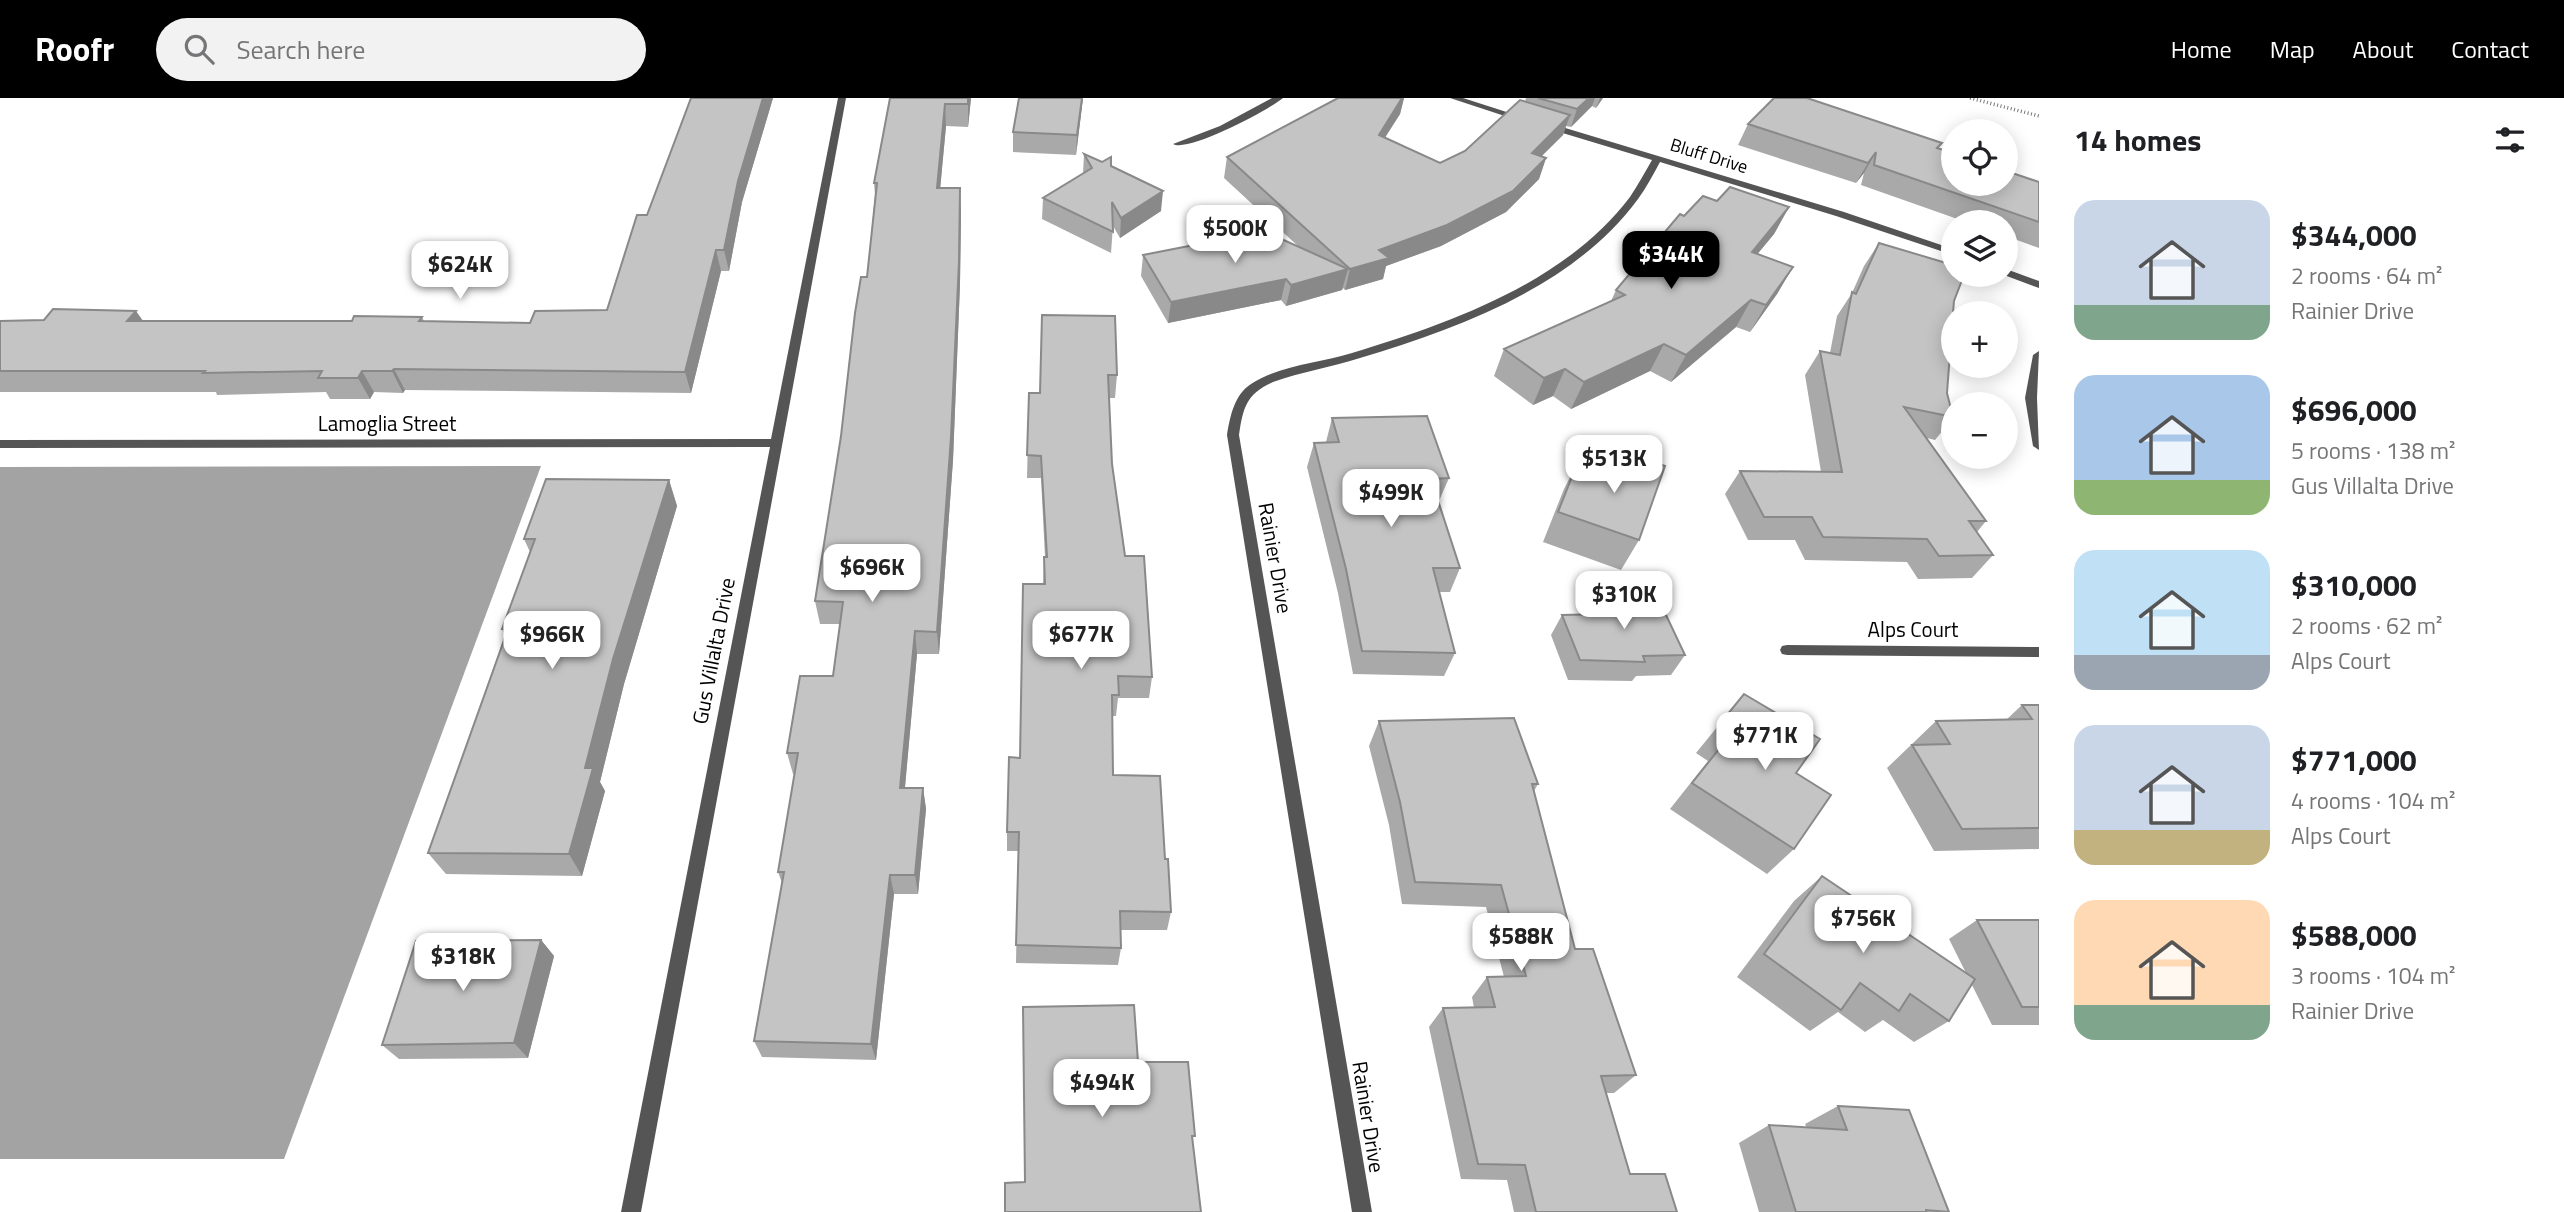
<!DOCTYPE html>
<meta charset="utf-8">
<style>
:root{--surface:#fff;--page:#f2f2f2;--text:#202124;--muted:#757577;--accent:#000}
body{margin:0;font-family:"Titillium Web",sans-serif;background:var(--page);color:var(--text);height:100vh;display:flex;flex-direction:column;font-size:26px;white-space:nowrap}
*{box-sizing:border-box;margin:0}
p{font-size:23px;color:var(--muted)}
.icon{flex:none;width:38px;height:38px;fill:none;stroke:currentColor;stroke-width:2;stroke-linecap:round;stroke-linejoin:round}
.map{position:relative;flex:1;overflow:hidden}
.sheet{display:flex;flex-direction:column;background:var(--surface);width:525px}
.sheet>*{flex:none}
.controls{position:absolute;left:1941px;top:21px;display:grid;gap:14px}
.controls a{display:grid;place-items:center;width:77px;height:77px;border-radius:50%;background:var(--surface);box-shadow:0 4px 18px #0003;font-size:35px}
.price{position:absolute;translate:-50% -60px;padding:0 16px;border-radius:14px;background:#fff;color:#222;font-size:23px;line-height:46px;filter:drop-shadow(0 2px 4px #0008)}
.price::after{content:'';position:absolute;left:50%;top:42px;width:21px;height:16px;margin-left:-10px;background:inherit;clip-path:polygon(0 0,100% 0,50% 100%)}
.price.on{background:var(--accent);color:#fff}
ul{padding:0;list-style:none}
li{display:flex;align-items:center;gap:21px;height:175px;padding:0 35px}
li span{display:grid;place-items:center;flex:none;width:196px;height:140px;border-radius:21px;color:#555}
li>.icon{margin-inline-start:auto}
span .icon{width:84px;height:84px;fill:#fffc;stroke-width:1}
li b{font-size:30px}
h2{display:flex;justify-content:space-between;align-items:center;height:84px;padding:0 35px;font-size:30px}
header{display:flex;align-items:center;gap:42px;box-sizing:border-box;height:98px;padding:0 35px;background:var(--accent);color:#fff}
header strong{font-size:33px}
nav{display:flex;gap:38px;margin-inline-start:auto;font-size:24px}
.search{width:490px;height:63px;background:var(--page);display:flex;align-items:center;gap:18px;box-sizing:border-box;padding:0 24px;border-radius:38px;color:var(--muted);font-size:26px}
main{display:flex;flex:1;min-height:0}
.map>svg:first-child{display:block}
</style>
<header>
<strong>Roofr</strong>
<div class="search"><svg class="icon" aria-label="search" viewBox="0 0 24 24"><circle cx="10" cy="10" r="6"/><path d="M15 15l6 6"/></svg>Search here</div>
<nav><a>Home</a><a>Map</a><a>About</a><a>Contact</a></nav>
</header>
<main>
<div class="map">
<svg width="2039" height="1114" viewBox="0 0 2039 1114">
<rect width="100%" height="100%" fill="#fff"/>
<polygon fill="#a3a3a3" points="541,368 284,1061 0,1061 0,369"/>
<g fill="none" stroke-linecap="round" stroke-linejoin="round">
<polyline stroke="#777" stroke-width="3.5" stroke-dasharray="1 2.5" stroke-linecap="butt" points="1970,0 2039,18"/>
<g fill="#555" fill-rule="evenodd">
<polygon points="838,0 846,0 641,1114 621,1114 770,349 0,350 0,342 771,341"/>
<path d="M1272,0H1283C1269,12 1188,55 1173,46L1220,28Z"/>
<polygon points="1450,0 1463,0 1528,21 1520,23"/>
<path d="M1546,26H1552L1844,114L1953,151V157L1836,118L1660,64C1653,77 1646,90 1638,101C1574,188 1460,230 1360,260C1331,269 1301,274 1273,284C1246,296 1243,310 1239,337L1372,1114H1352L1227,337C1230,319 1234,297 1251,286C1280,267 1320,265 1352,255C1451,225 1566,184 1630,99C1638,87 1645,74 1652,62L1546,30Z"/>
<polygon points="2006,171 2039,183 2039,190 2004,177"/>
<polygon points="2039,253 2037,300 2039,352 2033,348 2025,300 2033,257"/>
<polygon points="1787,547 2039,549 2039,559 1787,557 1782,556 1780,552 1782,548"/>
</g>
</g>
<g fill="#a9a9a9">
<polygon points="691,0 773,0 742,104 729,173 721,173 691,295 405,292 403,295 374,294 370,301 330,301 326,294 217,297 216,294 0,294 0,223 352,223 422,219 424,223 530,225 607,212 647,117"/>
<polygon points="890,0 971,0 968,29 946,28 940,90 961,113 960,186 953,362 939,556 917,556 905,690 923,690 926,711 918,796 894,796 876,962 762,959 754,943 782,785 778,774 795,676 793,676 787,655 833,578 840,526 820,526 815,503 867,179 875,97 874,85"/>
<polygon points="1083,0 1076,57 1013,54 1013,34"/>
<polygon points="1338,0 1404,0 1400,16 1385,39 1440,65 1465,53 1525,4 1526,0 1603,0 1596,10 1592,8 1571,29 1566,28 1563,37 1542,58 1546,60 1539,81 1506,114 1441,148 1386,168 1383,181 1345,192 1343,190 1342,192 1286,208 1281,202 1168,225 1141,178 1143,157 1236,139 1239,122 1299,149 1224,80 1227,59"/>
<polygon points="1748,26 1942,45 1938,50 2039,84 2039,150 2006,138 2006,124 1966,124 1861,87 1864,75 1856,85 1738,47"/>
<polygon points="1084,56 1111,68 1161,113 1120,140 1113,128 1111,155 1042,121 1043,100 1083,76"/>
<polygon points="1717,103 1789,109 1774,136 1757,156 1793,169 1777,196 1750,234 1736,229 1671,284 1650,273 1571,311 1553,298 1533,307 1494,278 1504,251 1611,203 1616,192 1684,118"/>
<polygon points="1879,145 1954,203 1947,295 1953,316 1953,320 1935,342 1927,340 1986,423 1977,434 1993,457 1972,480 1918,481 1907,464 1805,462 1795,442 1748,442 1725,396 1740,373 1821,374 1805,277 1820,253 1830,255 1837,218 1852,195 1864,168"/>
<polygon points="1042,217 1117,277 1115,300 1109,300 1112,366 1125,458 1152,579 1149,600 1118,600 1116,618 1112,618 1113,677 1165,761 1171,814 1167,832 1120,832 1121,850 1118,867 1016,865 1018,753 1007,753 1007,734 1020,660 1043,486 1044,459 1045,459 1041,380 1027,380 1029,295 1040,295"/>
<polygon points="1332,320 1449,380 1438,405 1460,470 1450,494 1439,494 1455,555 1444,578 1353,576 1338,495 1307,369 1314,345 1326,344"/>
<polygon points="1625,355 1639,442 1621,472 1543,444 1564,391 1579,361 1615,373"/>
<polygon points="669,382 677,408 624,586 600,684 605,693 582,778 446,776 428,755 505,537 502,531 530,454 524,441"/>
<polygon points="1598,499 1685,557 1671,577 1636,578 1632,583 1568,582 1551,537 1562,517 1588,516"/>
<polygon points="1744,596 1794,751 1767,776 1670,711 1708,663 1696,655"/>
<polygon points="2022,607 2039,607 2039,751 1934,753 1887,670 1936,623 2006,622"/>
<polygon points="1379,623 1538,686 1534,693 1575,851 1636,977 1614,995 1606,995 1630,1076 1677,1114 1514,1114 1507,1082 1461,1081 1429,929 1443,910 1474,910 1472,899 1487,879 1504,879 1486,809 1402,806 1389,727 1369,648"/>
<polygon points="1822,778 1966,875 1949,841 1977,822 2039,822 2039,927 1992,927 1972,887 1949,923 1914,944 1883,922 1865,934 1838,914 1810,933 1737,879 1794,803"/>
<polygon points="541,842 554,858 528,960 399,961 382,947"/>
<polygon points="1838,1008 1949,1114 1759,1114 1739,1045 1769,1027 1807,1030 1805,1026"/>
</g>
<g fill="#898989">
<polygon points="763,0 773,0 742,104 729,173 724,152 738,83"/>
<polygon points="968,0 971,0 968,29"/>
<polygon points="1082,0 1083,0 1076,57 1077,37"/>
<polygon points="1402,0 1404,0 1400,16 1374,57 1379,37"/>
<polygon points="1589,0 1595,0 1592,8 1571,29 1577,11"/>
<polygon points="1600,0 1603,0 1596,10"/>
<polygon points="945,6 946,28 938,114 937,90"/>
<polygon points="1570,17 1563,37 1524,75 1532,55"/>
<polygon points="1876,54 1864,75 1856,85 1868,65"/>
<polygon points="1546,60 1539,81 1506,114 1441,148 1386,168 1383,181 1345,192 1350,171 1379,152"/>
<polygon points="960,90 961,113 960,186 953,362 939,556 937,534"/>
<polygon points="1163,93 1161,113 1120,140 1121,120"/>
<polygon points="1789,109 1774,136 1737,181 1752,154"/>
<polygon points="716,152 721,173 691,295 685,274"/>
<polygon points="1793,169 1777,196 1750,234 1766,207"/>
<polygon points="1348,171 1342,192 1286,208 1291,187"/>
<polygon points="1286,181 1281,202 1168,225 1171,204"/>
<polygon points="1751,202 1736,229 1671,284 1686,257"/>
<polygon points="136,213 151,234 127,223"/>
<polygon points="1664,246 1650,273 1571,311 1584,284"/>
<polygon points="394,271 405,292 403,295 392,273"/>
<polygon points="1565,271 1553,298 1533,307 1544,280"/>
<polygon points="362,273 374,294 370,301 358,280"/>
<polygon points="669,382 677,408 624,586 600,684 605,693 582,778 569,756 585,670 613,561"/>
<polygon points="915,533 917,556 903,710 900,690"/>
<polygon points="923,690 926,711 918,796 915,777"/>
<polygon points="890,777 894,796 876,962 871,946"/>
<polygon points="541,842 554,858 528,960 514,945"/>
</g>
<g fill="#c4c4c4" stroke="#898989" stroke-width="2">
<polygon points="691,0 763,0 738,83 724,152 716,152 685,274 394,271 392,273 362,273 358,280 318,280 322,273 203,275 205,273 0,273 0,223 44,222 53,211 136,213 127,223 352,223 354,218 422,219 419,223 530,225 535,213 607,212 637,117 647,117"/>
<polygon points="890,0 968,0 968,6 945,6 937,90 960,90 959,163 951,339 937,534 915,533 900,690 923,690 915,777 890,777 871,946 754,943 784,774 778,774 798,655 787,655 800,578 833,578 843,504 815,503 841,338 855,215 861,179 867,179 877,85 874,85"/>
<polygon points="1019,0 1082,0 1077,37 1013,34"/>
<polygon points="1338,0 1402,0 1379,37 1440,65 1465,53 1520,2 1570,17 1532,55 1546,60 1513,93 1447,127 1379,152 1389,160 1350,171 1227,59"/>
<polygon points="1538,0 1589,0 1577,11"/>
<polygon points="1774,0 1807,0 1942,45 1937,50 1953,55 1953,86 2006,86 2006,73 2039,84 2039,124 1874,67 1876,54 1868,65 1748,26"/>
<polygon points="1084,56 1102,64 1111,59 1111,68 1163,93 1121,120 1112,104 1113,134 1043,100 1092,70"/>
<polygon points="1730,89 1789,109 1752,154 1793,169 1766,207 1751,202 1686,257 1664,246 1584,284 1565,271 1544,280 1504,251 1625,197 1616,192 1680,116 1684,118 1703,98 1717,103"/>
<polygon points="1239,122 1348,171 1291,187 1286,181 1171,204 1143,157 1250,136"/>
<polygon points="1879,145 1953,167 1953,177 1964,177 1954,203 1953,215 1947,295 1953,319 1904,309 1986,423 1969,423 1993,457 1939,458 1927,441 1823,439 1812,419 1764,419 1740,373 1842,374 1820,253 1840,257 1852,194 1856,196"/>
<polygon points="1042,217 1115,218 1117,277 1108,277 1112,366 1125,458 1144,458 1152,579 1118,578 1119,597 1112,597 1113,677 1160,678 1165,761 1168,761 1171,814 1120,813 1121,850 1016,847 1019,734 1007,734 1009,659 1020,660 1023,486 1045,486 1044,459 1047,459 1041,358 1027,357 1029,295 1040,295"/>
<polygon points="1427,318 1449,380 1431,381 1460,470 1433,470 1455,555 1362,553 1346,471 1314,345 1339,344 1332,320"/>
<polygon points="1625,355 1665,368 1639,442 1558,414 1579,361 1618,374"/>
<polygon points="546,381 669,382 613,561 585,670 593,670 569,756 428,755 508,531 502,531 535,441 524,441"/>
<polygon points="1657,498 1685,557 1643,558 1645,564 1580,562 1562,517 1606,516 1598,499"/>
<polygon points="1744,596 1820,641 1796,675 1831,697 1794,751 1692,685 1731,636 1718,628"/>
<polygon points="2022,607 2039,607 2039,730 1962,731 1912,647 1950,646 1936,623 2032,621"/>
<polygon points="1514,620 1538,686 1532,686 1575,851 1593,851 1636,977 1601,978 1630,1076 1665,1076 1677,1114 1536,1114 1525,1067 1478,1066 1443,910 1495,909 1487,879 1526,878 1501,787 1415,784 1400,704 1379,623"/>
<polygon points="1822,778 1975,881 1949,923 1910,896 1899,913 1860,885 1841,912 1764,856"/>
<polygon points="1977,822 2039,822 2039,909 2022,909"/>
<polygon points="541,842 514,945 382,947 416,843"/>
<polygon points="1134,907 1138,964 1188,964 1195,1038 1192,1038 1201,1114 1005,1114 1005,1085 1025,1084 1023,909"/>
<polygon points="1838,1008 1909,1012 1949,1114 1926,1112 1926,1114 1796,1114 1769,1027 1847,1032"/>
</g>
<g text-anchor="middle" stroke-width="6" stroke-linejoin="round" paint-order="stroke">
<g font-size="18" fill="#000" stroke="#fff">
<text transform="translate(1709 58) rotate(17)" y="6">Bluff Drive</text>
</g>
<g font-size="21" fill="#000" stroke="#fff">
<text x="387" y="333">Lamoglia Street</text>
<text transform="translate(1275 460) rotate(80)" y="7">Rainier Drive</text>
<text x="1913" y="539">Alps Court</text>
<text transform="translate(714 553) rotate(-79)" y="7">Gus Villalta Drive</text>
<text transform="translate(1368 1019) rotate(81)" y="7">Rainier Drive</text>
</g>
</g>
</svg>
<div class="controls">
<a><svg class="icon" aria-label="locate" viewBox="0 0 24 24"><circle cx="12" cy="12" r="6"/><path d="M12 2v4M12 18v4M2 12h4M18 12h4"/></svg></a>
<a><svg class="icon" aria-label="layers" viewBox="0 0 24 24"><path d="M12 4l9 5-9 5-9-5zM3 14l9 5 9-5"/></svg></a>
<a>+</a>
<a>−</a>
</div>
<b class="price" style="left:1235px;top:167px">$500K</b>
<b class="price on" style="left:1671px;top:193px">$344K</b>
<b class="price" style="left:460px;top:203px">$624K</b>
<b class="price" style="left:1614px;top:397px">$513K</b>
<b class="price" style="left:1391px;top:431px">$499K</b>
<b class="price" style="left:872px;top:506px">$696K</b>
<b class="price" style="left:1624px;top:533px">$310K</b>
<b class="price" style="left:552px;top:573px">$966K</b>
<b class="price" style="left:1081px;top:573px">$677K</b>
<b class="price" style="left:1765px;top:674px">$771K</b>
<b class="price" style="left:1863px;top:857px">$756K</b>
<b class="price" style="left:1521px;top:875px">$588K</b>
<b class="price" style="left:463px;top:895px">$318K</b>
<b class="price" style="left:1102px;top:1021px">$494K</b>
</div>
<section class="sheet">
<h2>14 homes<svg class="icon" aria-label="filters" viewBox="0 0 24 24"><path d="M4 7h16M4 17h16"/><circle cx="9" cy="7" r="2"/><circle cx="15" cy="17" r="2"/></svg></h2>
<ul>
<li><span style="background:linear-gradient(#c9d6e8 75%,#7fa58c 0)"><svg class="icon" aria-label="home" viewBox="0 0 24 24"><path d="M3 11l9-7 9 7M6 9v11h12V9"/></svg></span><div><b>$344,000</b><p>2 rooms · 64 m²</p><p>Rainier Drive</p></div></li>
<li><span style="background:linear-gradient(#a9c7e8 75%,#8fb573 0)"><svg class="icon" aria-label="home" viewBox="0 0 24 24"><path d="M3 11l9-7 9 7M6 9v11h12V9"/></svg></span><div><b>$696,000</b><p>5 rooms · 138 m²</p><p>Gus Villalta Drive</p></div></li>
<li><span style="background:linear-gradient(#bfe0f5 75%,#9aa5b1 0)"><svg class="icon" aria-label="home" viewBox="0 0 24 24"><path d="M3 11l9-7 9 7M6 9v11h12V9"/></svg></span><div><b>$310,000</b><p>2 rooms · 62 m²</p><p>Alps Court</p></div></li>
<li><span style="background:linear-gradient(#c9d6e8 75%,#c2b280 0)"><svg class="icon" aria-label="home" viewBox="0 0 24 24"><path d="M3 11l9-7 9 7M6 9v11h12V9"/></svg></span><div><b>$771,000</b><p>4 rooms · 104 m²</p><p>Alps Court</p></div></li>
<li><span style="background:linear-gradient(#ffd9b3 75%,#7fa58c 0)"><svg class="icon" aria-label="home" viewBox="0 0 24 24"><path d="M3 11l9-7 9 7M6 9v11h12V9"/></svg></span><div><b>$588,000</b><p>3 rooms · 104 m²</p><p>Rainier Drive</p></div></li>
</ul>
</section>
</main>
